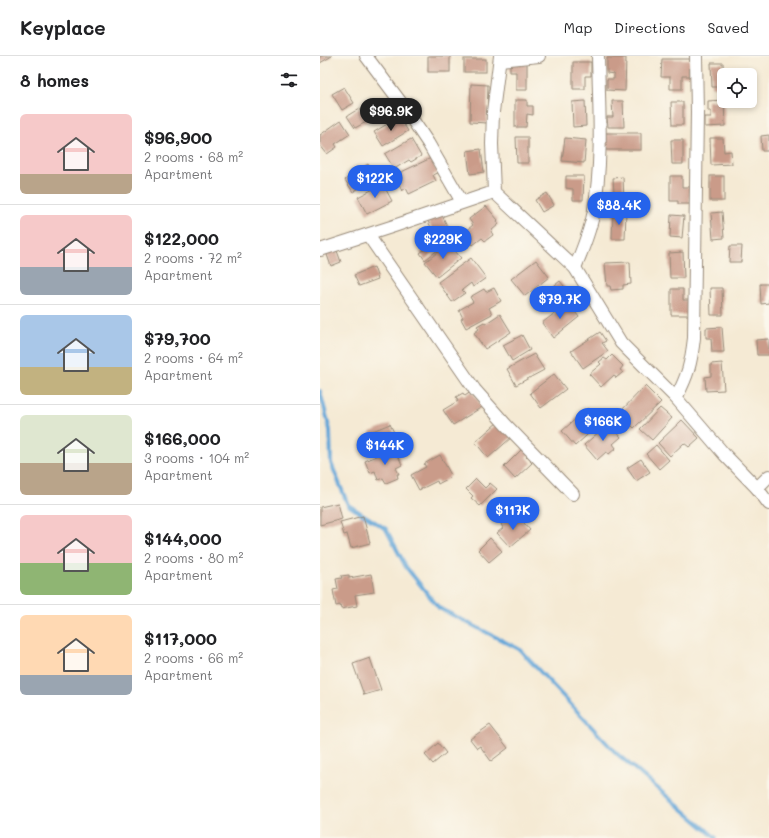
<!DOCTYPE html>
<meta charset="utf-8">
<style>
:root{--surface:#fff;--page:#f2f2f2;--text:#202124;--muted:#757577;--line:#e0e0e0;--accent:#2563eb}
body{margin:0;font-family:Mali,sans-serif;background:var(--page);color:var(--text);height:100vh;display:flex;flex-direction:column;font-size:15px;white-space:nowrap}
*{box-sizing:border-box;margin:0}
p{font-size:13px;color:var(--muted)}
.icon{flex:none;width:22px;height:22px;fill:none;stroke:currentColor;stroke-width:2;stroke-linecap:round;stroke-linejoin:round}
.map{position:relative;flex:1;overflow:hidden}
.drawer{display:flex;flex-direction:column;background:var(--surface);width:320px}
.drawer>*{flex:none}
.tools{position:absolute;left:397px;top:12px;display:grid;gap:8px}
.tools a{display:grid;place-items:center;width:40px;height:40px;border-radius:6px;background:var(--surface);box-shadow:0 2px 6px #0003;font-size:20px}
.price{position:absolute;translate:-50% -34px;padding:0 9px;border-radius:14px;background:var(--accent);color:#fff;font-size:13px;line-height:26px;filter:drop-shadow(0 1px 2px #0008)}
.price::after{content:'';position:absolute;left:50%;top:24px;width:12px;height:9px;margin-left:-6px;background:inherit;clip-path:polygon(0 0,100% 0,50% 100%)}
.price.on{background:#222;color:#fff}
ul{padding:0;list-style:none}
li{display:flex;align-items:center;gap:12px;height:100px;padding:0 20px}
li+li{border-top:1px solid var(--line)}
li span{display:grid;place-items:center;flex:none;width:112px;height:80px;border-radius:6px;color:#555}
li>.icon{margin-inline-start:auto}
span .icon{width:48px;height:48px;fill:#fffc;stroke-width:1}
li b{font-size:17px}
h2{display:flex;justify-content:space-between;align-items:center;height:48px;padding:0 20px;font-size:17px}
header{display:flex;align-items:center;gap:24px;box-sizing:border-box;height:56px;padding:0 20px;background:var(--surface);border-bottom:1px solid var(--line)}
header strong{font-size:19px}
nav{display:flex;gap:22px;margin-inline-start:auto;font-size:14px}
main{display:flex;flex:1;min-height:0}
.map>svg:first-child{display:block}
</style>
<header>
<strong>Keyplace</strong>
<nav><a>Map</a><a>Directions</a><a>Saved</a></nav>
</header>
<main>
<section class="drawer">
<h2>8 homes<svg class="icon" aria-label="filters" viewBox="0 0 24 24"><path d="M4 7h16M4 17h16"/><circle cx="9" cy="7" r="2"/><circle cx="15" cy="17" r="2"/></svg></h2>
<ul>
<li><span style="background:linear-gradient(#f6c9c9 75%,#b9a48a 0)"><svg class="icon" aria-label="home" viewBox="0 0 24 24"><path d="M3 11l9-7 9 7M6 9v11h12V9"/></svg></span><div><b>$96,900</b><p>2 rooms · 68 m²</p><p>Apartment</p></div></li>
<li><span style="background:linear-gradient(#f6c9c9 65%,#9aa5b1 0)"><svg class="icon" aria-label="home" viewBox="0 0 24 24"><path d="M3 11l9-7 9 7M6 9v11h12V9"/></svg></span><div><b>$122,000</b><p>2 rooms · 72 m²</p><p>Apartment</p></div></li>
<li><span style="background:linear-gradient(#a9c7e8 65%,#c2b280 0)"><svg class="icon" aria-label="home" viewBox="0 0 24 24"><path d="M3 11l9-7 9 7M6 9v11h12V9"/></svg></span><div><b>$79,700</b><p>2 rooms · 64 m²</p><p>Apartment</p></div></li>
<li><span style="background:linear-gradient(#dfe7d0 60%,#b9a48a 0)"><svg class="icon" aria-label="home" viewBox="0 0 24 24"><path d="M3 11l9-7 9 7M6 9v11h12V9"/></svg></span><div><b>$166,000</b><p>3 rooms · 104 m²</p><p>Apartment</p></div></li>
<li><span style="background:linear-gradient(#f6c9c9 60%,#8fb573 0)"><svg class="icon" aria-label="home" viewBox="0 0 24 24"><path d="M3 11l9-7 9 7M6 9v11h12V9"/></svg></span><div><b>$144,000</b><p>2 rooms · 80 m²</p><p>Apartment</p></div></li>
<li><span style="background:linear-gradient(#ffd9b3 75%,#9aa5b1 0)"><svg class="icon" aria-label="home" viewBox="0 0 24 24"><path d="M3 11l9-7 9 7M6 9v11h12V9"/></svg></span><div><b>$117,000</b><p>2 rooms · 66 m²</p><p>Apartment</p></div></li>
</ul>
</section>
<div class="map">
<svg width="449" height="782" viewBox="0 0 449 782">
<rect width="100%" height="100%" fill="#fbf7ec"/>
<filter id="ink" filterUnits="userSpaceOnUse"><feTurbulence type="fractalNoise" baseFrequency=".025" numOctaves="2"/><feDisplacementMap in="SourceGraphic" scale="8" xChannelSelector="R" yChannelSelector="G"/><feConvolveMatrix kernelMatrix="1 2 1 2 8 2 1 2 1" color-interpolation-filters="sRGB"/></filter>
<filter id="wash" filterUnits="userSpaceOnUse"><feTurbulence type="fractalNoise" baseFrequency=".012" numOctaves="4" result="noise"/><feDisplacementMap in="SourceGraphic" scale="16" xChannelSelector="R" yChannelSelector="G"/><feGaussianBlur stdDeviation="0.9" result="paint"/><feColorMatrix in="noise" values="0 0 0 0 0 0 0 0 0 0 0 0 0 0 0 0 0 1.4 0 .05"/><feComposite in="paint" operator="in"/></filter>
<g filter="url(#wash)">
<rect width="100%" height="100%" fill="#f5ead4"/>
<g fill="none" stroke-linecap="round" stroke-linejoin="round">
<polyline stroke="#63a6d8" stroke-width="4" points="0,335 10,374 11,407 28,449 66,473 86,511 119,552 199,593 296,697 396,782"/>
</g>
<g id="blocks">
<g fill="#ca9b89">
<polygon points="0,0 12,0 0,7"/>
<rect x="108" y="0" width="22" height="16"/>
<polygon points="287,2 306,2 305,35 287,34 287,23 294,23 294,18 287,17"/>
<rect x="144" y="3" width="22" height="13"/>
<polygon points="342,3 370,3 370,20 362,20 362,33 350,33 350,21 341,21"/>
<polygon points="253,6 271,6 271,20 265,20 265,33 253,33"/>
<polygon points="190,7 207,7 207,34 196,34 196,16 190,16"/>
<polygon points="391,7 403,7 404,31 392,31"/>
<polygon points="151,28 168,29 167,67 150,66"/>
<polygon points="24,31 34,47 22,54 12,38"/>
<polygon points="195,44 207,44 207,50 213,50 213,59 207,58 206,71 195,71"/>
<polygon points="404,44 405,70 385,71 385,61 391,61 391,55 388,55 388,45"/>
<polygon points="265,45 266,70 253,71 252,46"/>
<polygon points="292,45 303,45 304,71 288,71 287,61 293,61"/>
<polygon points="351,46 363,46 363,69 352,69"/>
<polygon points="40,52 48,65 35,72 27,60"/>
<polygon points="79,61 88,75 63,90 54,76"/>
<polygon points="21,64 30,78 15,88 17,91 7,98 0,89 0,79"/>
<rect x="285" y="77" width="36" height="17"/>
<polygon points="449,79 449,95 442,95 441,80"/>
<polygon points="196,81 208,81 208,107 197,107"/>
<polygon points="245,82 266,84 264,107 242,105"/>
<polygon points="390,82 403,82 404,96 411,95 412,108 391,109"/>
<polygon points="91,83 101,100 91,106 89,104 74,113 65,98"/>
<polygon points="351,84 363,84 363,108 352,108"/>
<polygon points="161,93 164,116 150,118 147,95"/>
<polygon points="111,102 118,117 113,119 116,125 89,138 86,132 82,135 75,119"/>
<polygon points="48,108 58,124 47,132 44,129 33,136 25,124"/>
<polygon points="246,120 264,120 263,144 253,144 253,133 246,132"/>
<polygon points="350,120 362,120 362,131 370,131 370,148 358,148 358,145 350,145"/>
<rect x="390" y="120" width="14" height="25"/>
<polygon points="303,121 304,145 288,145 288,136 294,136 293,122"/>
<polygon points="63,128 72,145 47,158 38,141"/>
<polygon points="227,137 234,149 222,156 215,144"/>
<polygon points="166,150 178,164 177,165 179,168 171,175 173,179 165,185 162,182 153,189 143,177 153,169 149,163"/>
<polygon points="293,156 306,156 305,183 292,183"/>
<polygon points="402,156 404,182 393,183 391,157"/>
<polygon points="121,157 129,174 115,180 107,163"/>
<polygon points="351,159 364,160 362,182 350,181"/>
<polygon points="123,180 128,186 105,204 100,197"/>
<polygon points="129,188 141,202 117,221 105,206"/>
<polygon points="410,190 422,190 421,206 409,206"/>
<polygon points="16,192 21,206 11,210 6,196"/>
<polygon points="363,196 364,222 350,222 349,197"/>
<polygon points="151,202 166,222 153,231 151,227 142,234 145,237 132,246 118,226"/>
<polygon points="216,204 229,221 205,240 191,223"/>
<polygon points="310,206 311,228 303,229 303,233 291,234 290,230 287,230 285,207"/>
<polygon points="54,211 58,223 39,230 34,219"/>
<polygon points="240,225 251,239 230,254 220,241"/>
<polygon points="440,228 449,228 449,247 441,248"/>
<polygon points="174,232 181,245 169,252 172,258 146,272 141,263 143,262 139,254 153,246 150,241 164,233 166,236"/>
<polygon points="390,232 402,232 403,259 391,259"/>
<polygon points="351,233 363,233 363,244 369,244 369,259 351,259"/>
<polygon points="248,247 259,261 233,282 222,267"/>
<polygon points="180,258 191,276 165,293 154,277 159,273 157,270 164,266 165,268"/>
<polygon points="402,271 404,296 392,296 391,282 386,282 386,272"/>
<polygon points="280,276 286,285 282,287 288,295 263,312 251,295"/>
<polygon points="202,279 210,294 192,305 183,289"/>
<polygon points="449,283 449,299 437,299 436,284"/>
<polygon points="214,298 224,314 196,329 187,313"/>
<polygon points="292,299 303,310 300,314 303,316 296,322 294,319 281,331 269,318 281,308 279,306 284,302 287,304"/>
<polygon points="402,307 404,334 386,335 385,321 391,320 391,308"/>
<polygon points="234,318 246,333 221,352 210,337"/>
<polygon points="325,330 341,346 314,372 299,357"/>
<polygon points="152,335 162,351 133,369 123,354 138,345 136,341 143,337 145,340"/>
<polygon points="268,352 278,363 275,365 278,369 255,390 242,375"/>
<polygon points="340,352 352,362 332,384 320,373"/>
<polygon points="362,364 379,382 369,391 364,387 350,400 338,387"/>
<polygon points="178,366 192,381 168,402 155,386"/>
<polygon points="289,367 301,381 293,388 296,392 289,398 286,396 277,404 264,389"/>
<polygon points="70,368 78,385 58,393 50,376"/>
<polygon points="336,389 349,404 339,413 326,398"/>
<polygon points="205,390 211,397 206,401 212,407 195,423 184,411"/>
<polygon points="71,394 74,400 78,399 82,409 76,412 79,418 77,418 78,422 66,427 63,422 58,424 55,415 50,417 45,405"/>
<polygon points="120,399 131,419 129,421 129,422 118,428 117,425 99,434 91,419 106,411 104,408"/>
<polygon points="321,403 330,416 316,425 307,412"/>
<polygon points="156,423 165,432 170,427 177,433 160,450 151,442 153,440 146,433"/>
<polygon points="18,447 22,463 0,469 0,451"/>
<polygon points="197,459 210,474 190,491 177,477 183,472 181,468 187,463 189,465"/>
<polygon points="43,460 50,487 31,492 27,478 24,479 20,466"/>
<polygon points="170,482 182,495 169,506 158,494"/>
<polygon points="51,518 54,536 35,539 37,550 21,553 20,549 16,550 13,534 18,533 16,523 22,522 21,520 29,519 29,522"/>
<polygon points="50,602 61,634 44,639 33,608"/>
<polygon points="170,669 188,692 171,705 160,690 157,692 150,683"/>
<polygon points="118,687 126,697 113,708 105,699"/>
</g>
</g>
</g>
<g filter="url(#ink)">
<use href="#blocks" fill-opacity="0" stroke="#988a79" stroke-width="1"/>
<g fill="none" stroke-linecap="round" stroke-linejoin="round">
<defs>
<g id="street">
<polyline points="46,0 82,48 108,87 142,146"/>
<polyline points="180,0 173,56 172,88 174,136 255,212 301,287 356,342 404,398 437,432 449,448"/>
<polyline points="180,4 219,0"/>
<polyline points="48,179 155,334 186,369 253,438"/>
<polyline points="0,194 74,170 174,136"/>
<path d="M255,212C262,194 271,174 274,154C283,103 279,51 278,0"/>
<path d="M356,342C368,319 371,308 374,282L377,56L376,0"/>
<polyline points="437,432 449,420"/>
</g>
</defs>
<use href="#street" stroke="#988a79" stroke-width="14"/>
<use href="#street" stroke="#fff" stroke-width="12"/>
</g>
</g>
</svg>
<div class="tools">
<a><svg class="icon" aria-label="locate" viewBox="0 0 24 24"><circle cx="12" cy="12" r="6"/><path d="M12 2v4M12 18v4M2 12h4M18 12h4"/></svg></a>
</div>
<b class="price on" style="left:71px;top:76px">$96.9K</b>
<b class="price" style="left:55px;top:143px">$122K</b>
<b class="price" style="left:299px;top:170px">$88.4K</b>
<b class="price" style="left:123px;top:204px">$229K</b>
<b class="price" style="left:240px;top:264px">$79.7K</b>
<b class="price" style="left:283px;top:386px">$166K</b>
<b class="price" style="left:65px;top:410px">$144K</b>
<b class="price" style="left:193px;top:475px">$117K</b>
</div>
</main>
